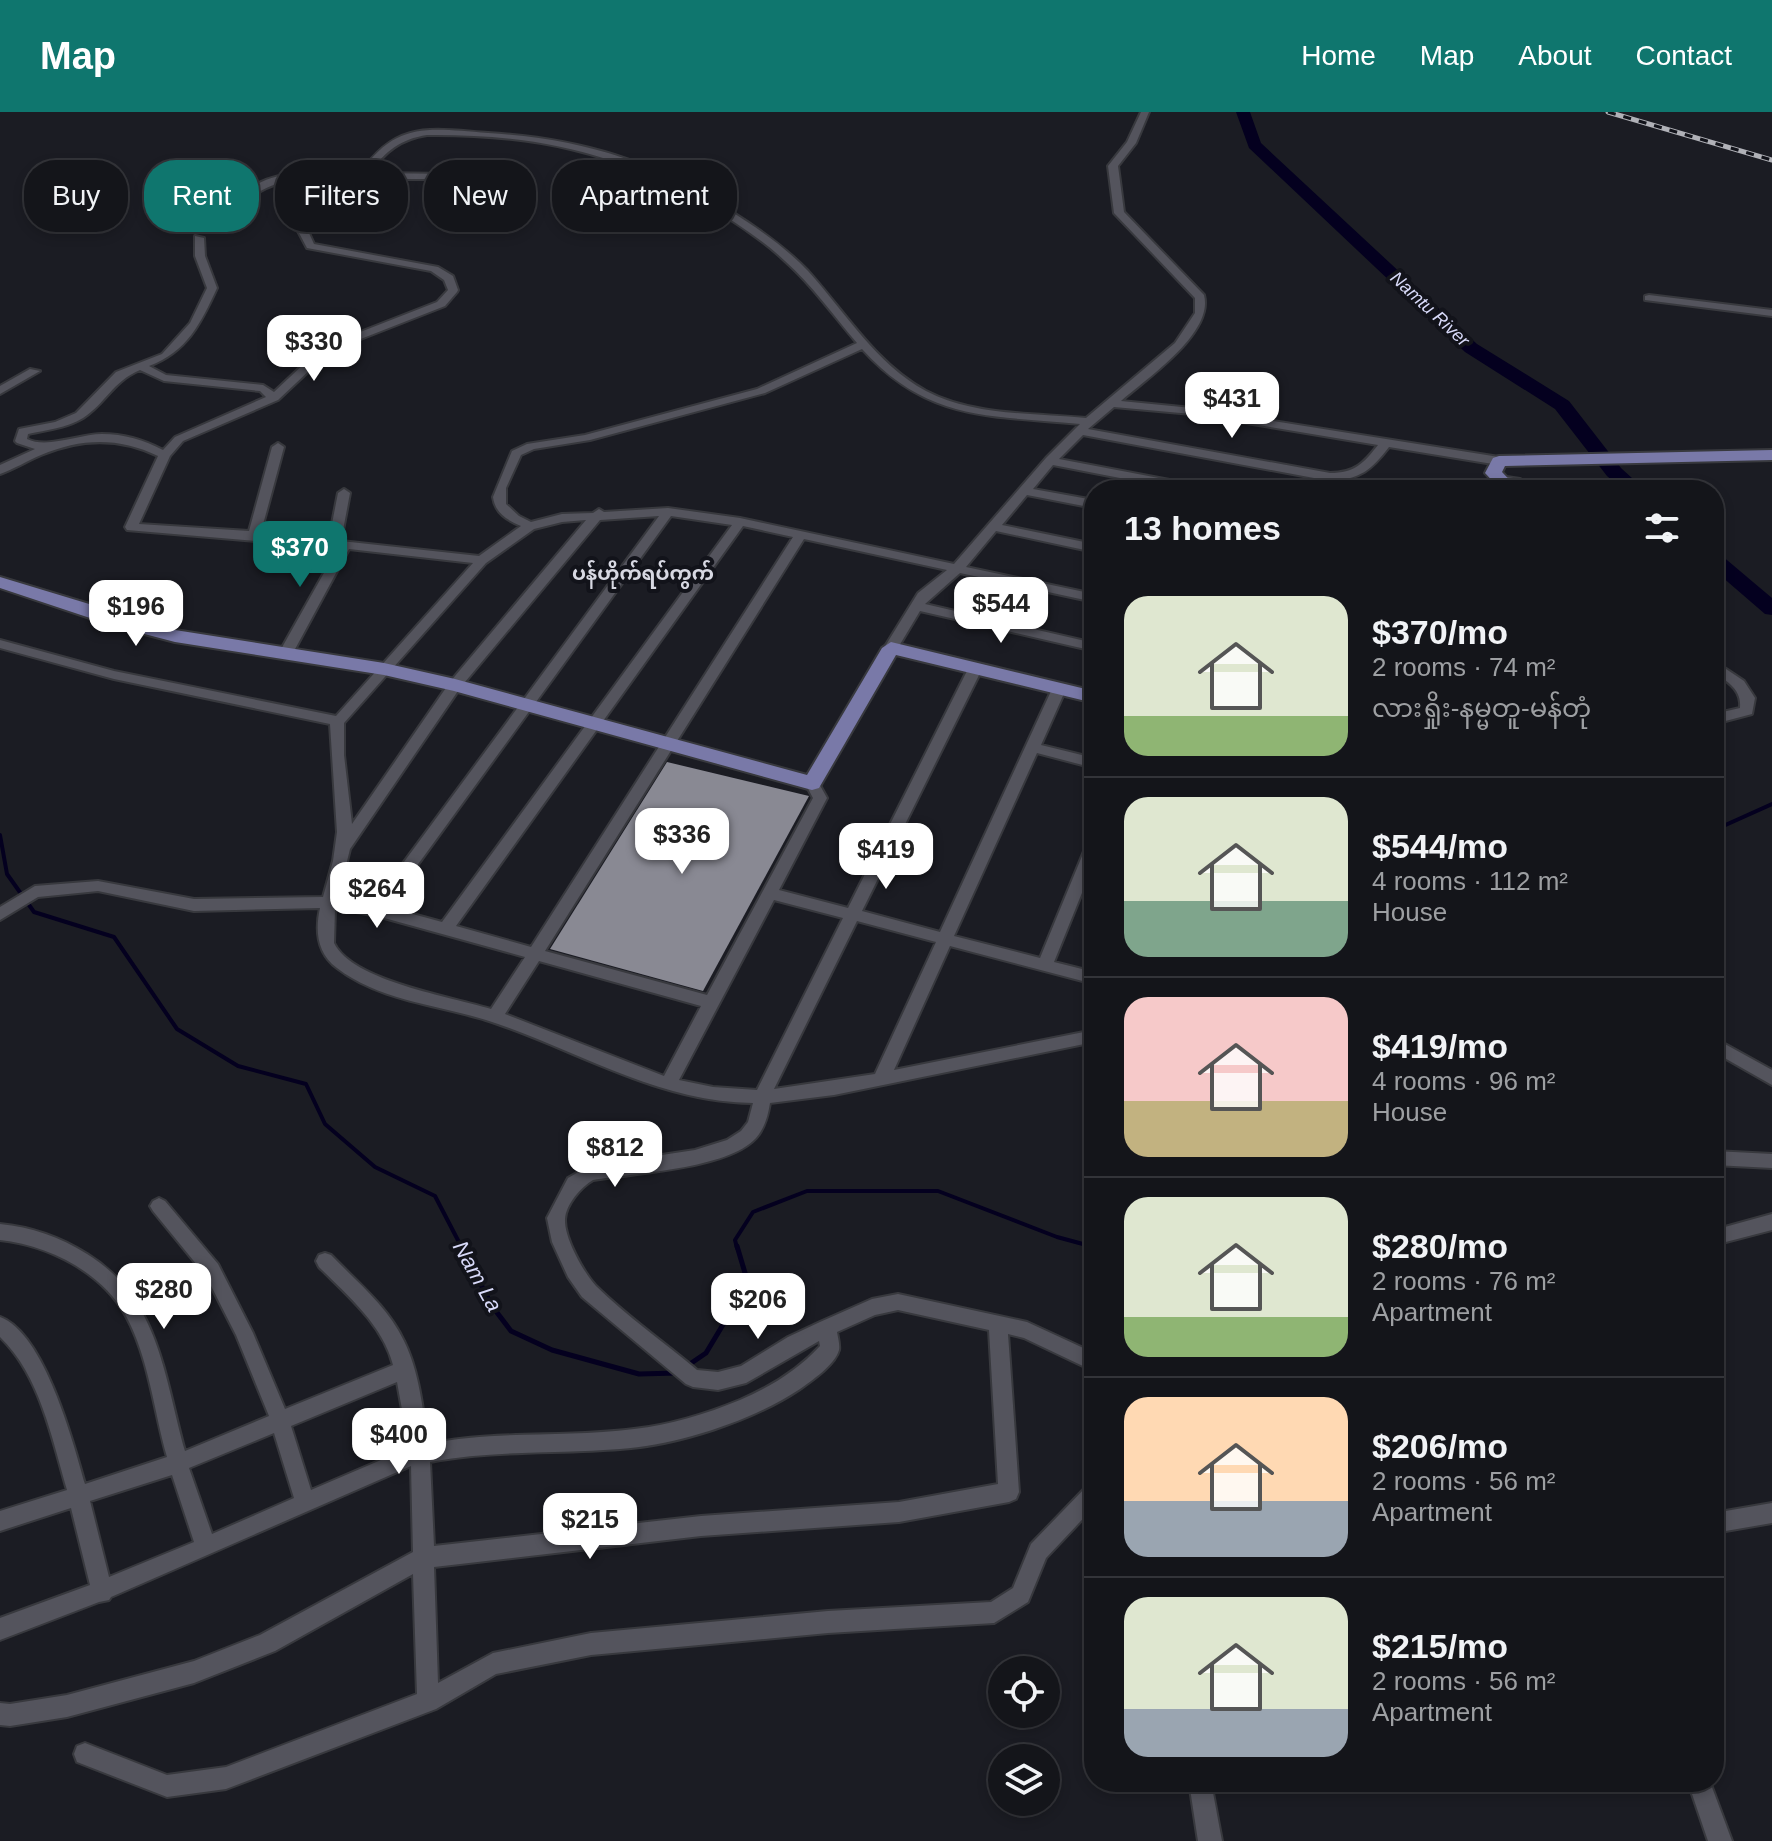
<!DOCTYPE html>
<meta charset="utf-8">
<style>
:root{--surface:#14151a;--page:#212227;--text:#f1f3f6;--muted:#9d9fa2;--line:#333439;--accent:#0f766e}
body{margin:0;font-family:Helvetica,"Noto Sans Myanmar",sans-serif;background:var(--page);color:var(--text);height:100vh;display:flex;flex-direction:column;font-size:30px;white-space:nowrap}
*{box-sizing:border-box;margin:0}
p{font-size:26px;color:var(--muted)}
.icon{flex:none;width:44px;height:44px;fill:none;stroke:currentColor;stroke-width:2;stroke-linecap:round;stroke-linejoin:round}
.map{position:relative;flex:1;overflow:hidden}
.side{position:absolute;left:1084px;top:368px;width:640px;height:1312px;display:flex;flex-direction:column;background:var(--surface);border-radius:32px;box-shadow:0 4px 12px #0003,0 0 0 2px var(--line)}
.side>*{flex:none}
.guide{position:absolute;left:24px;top:48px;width:760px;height:72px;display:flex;gap:16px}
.controls{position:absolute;left:988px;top:1544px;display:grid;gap:16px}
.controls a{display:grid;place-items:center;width:72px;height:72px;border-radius:50%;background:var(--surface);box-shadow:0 4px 12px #0003,0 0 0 2px var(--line);font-size:40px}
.price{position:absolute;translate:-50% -68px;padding:0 18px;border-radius:16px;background:#fff;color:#222;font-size:26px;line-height:52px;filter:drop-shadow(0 2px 4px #0008)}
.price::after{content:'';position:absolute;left:50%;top:48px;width:24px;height:18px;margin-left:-12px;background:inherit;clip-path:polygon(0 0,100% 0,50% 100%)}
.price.active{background:var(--accent);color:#fff}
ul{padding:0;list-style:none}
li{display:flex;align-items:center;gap:24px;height:200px;padding:0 40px}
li+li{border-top:2px solid var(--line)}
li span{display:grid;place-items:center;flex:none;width:224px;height:160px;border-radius:24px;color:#555}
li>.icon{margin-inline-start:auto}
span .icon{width:96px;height:96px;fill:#fffc;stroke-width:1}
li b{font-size:34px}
h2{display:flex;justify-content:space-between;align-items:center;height:96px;padding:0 40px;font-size:34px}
.pill{padding:0 28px;border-radius:32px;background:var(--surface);box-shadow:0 4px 12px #0003,0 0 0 2px var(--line);font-size:28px;line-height:72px}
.pill.active{background:var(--accent);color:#fff}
header{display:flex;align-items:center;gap:48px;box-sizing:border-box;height:112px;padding:0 40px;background:var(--accent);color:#fff}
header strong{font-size:38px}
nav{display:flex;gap:44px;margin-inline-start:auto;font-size:28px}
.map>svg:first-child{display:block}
</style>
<header>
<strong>Map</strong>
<nav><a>Home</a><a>Map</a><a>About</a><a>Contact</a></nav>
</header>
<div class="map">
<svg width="1772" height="1729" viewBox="0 0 1772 1729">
<rect width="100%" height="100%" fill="#1b1c23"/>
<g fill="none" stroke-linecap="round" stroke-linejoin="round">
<g stroke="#04001f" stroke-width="4">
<polyline points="0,723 7,762 34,800 114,825 177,917 238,954 306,972 325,1012 375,1055 435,1084 462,1136"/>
<polyline points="1714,797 1721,715 1772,692"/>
<polyline points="737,1136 735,1128 753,1100 807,1079 938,1079 1057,1125 1094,1135"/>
</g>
<g stroke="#04001f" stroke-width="5">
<polyline points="461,1134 492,1194 511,1219 552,1238 639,1262 677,1261"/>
<polyline points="1089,1134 1094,1135"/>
<polyline points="687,1254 706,1241 748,1171 737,1134"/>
</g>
<g fill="#04001f" fill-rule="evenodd">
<polygon points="1236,0 1250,0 1261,31 1477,232 1569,289 1621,356 1645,378 1623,378 1607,364 1555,297 1465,240 1249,36"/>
<polygon points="1714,441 1721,443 1772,486 1772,503 1765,502 1714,458"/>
</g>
</g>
<polygon fill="#898993" points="667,650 809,684 703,879 550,837"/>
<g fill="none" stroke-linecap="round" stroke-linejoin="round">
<defs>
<g id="minor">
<path d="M1141,0H1149L1136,31L1118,54L1124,100L1204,183C1214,221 1147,266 1121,289L1192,296L1499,345L1505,349L1499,353L1389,335C1372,357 1360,368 1330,369L1083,323L1059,347L1201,374L1207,378H1182L1053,353L1033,377L1094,388V396L1027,383L1002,413L1094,432V440L996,419L966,455L1094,482V490L960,461L925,492L1094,531V539L920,499L896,539H886L884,536L918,481L947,458L804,427L545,839L707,883L813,686L805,671L812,666L817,668L827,686L779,778L848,796L968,557L975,553L982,557L862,799L940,820L1052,577L1059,573L1064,574L1066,577L1041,633L1094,646V656L1037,641L954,824L1040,846L1087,732L1094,727V751L1054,850L1094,860V872L950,834L894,958L1094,918V930L834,983L770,991C768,1003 765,1016 756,1026C728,1057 634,1061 593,1068C581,1075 566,1092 565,1107C564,1126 584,1161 596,1174C625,1203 665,1231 697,1258L718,1260L741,1254L788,1225L820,1210L872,1187L898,1182L1027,1210L1092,1240L1094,1247L1092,1252L1085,1255L1024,1226L1008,1222L1019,1380L1016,1387L1009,1390L899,1410L701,1424L434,1455L438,1571L493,1541L591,1521L828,1499L991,1490L1013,1476L1031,1432L1087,1374L1094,1371V1395L1046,1446L1028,1490L994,1511L828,1521L591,1543L496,1562L436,1597L226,1677L167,1685L77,1650L74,1642L77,1634L85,1631L167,1663L226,1655L417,1582L413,1462L275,1539L194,1571L67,1605L10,1614L0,1613V1591L10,1592L67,1583L194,1549L260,1523L413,1440L411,1354L111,1485L109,1488L99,1490L0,1528V1506L90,1473L71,1396L0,1419V1399L67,1378C52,1327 40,1263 0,1225V1205C44,1221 73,1329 85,1372L167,1345C154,1300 149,1246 126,1204C102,1160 48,1133 0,1128V1112C31,1115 60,1125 87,1142C159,1186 164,1264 185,1339L269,1304L236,1223L206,1164L153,1099L150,1094L153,1089L159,1086L165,1089L218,1152L253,1221L285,1297L393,1253C383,1213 347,1183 319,1155L316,1149L319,1143L325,1141L331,1143C357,1170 388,1195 404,1229C419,1259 423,1298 428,1332C496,1318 566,1326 634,1317C670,1313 706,1302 740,1288C770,1275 797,1259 820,1234L819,1229L746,1271L718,1278L693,1275L686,1272L582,1185L568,1165L552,1130L547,1106L568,1066L589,1054L695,1038L727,1028L741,1019L748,1010L753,991C656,990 576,937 486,908C438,893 378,888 337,856C317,841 315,819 320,796L194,799L98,779L38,785L0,808V795L35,774L98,769L194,787L323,785L333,749L337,720L330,612L114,567L0,536V528L114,559L336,604L473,451L349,437L294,539L292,542H282L280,539L338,436L127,418L125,415L158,344C119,325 81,326 41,343C27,349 14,357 0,362V353L35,337L17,331L15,329L19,317L55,310L76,301L116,260L162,242L190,211L207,176L195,144V124L204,126L205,144L217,176C201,211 187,240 149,254L166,263L263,273L274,280L322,235L437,190L448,178L444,168L431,159L307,136L298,119L303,71C275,66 255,81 234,98L226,96C247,74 283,52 313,69V75L360,62C396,8 430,17 488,21C583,27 651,48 732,100C759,117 786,136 808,159C845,200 876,252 926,279C973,304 1035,301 1086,306L1175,231L1195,201V186L1114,101L1108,54L1127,30ZM427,23C533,22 614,39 706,92C733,109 762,127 785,149C812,173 833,203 857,231L757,277L585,323L527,332L512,339L493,385C495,401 507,408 521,414L479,444L341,429L350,381L344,377L338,381L329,427L261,420L284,335L278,331L272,335L249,419L139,412L170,344L183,329L278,288L330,239L445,194L457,180L458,178L453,164L438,155L314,132L308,119L307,111L313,82L330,74L362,67H456V63L453,62L370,61C385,39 401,27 427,23ZM862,237C928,310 990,303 1080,312L1046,346L954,452L740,406L668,396L604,400L599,397L593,401L562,402L531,410L519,404L506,392V376L521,343L534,337L590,328L765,281ZM140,258L164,269L260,279L266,285L175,325L163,338C144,328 124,322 102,322C80,322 47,337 27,327L28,322C47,318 66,316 83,306C105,292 113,269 140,258ZM1114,295L1192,302L1378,333C1364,351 1355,361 1330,361L1088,317ZM659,404L373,792L338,786L350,737L460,576L600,408ZM671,404L732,413L442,810L387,795ZM586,408L450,570L352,712L344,643V611L486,451L534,417L562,410ZM743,414L793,425L531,835L456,814ZM774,788L843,806L757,978L713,975L679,968ZM335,796L377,804L525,845L491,897C452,885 352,869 334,831ZM857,809L936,830L875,962L774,977ZM539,849L701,894L664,964L505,902ZM898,1198L989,1218L998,1372L899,1390L701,1404L434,1434L430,1350C493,1338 557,1342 620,1337C678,1333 752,1309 800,1277C811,1269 835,1253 839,1238C840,1233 838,1226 837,1220L875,1203ZM397,1270L409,1336L311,1378L291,1314ZM274,1321L294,1386L212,1422L189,1356ZM172,1363L194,1430L109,1465L90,1389Z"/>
<polygon points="1649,183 1772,198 1772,204 1645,188 1645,184"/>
<polygon points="30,257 40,259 0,282 0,274"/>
<polygon points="1500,364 1520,367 1539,378 1523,378 1496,371 1496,365"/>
<path d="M1714,549L1744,569L1755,586L1752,602L1714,612V602L1740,596C1742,578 1728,570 1714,560Z"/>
<polygon points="1714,926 1772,958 1772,973 1714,940"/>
<polygon points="1714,1039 1772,1042 1772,1056 1714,1053"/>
<polygon points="1772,1102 1772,1118 1718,1132 1714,1130 1714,1118"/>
<polygon points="1772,1391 1772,1411 1714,1421 1714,1401"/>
<polygon points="1189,1670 1211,1670 1222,1729 1198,1729"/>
<polygon points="1688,1670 1710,1670 1732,1729 1708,1729"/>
</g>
<g id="major">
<polygon points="1772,338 1772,348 1505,354 1502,360 1519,378 1501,378 1485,361 1493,346 1499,344"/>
<polygon points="0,465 175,518 384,551 455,567 807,663 882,536 891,530 1094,579 1094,591 896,543 819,676 812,678 454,579 384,563 175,530 114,514 0,476"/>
</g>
</defs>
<use href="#minor" stroke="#38393e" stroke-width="4"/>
<use href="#major" stroke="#38393e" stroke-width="4"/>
<use href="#minor" fill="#54545d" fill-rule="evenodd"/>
<use href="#major" fill="#7979a8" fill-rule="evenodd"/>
<defs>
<polyline id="rail" points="1608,0 1772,48"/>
</defs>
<use href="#rail" stroke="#b0b1b7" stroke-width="5"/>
<use href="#rail" stroke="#12131a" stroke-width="3" stroke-dasharray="8" stroke-linecap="butt"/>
</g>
<g text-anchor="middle" stroke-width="8" stroke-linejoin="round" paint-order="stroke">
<g font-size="18" font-style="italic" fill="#d8daf9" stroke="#12131a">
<text transform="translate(1430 197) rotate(43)" y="6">Namtu River</text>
</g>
<g font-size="20" font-weight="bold" fill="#d7d8e2" stroke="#12131a">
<text x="643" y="468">ပန်ဟိုက်ရပ်ကွက်</text>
</g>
<g font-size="22" font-style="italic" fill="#d8daf9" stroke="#12131a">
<text transform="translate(478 1164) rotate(61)" y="8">Nam La</text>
</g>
</g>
</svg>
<div class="controls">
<a><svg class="icon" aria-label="locate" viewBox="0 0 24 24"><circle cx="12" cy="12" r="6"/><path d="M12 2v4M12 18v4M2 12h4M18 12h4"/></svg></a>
<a><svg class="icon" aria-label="layers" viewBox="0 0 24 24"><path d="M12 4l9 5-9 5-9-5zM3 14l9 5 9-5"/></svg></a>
</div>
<b class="price" style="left:314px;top:271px">$330</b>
<b class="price" style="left:1232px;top:328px">$431</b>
<b class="price active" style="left:300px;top:477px">$370</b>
<b class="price" style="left:1001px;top:533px">$544</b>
<b class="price" style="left:136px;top:536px">$196</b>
<b class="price" style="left:682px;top:764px">$336</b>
<b class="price" style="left:886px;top:779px">$419</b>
<b class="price" style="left:377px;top:818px">$264</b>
<b class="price" style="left:615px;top:1077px">$812</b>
<b class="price" style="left:164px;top:1219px">$280</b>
<b class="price" style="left:758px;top:1229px">$206</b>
<b class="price" style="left:399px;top:1364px">$400</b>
<b class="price" style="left:590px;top:1449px">$215</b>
<div class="guide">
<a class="pill">Buy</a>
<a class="pill active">Rent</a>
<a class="pill">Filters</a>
<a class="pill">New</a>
<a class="pill">Apartment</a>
</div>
<section class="side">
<h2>13 homes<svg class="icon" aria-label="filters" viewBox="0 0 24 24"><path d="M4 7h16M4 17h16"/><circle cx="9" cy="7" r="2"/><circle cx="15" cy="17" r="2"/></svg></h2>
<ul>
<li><span style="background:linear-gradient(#dfe7d0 75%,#8fb573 0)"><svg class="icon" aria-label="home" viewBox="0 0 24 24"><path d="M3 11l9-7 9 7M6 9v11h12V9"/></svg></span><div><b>$370/mo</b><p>2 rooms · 74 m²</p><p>လားရှိုး-နမ္မတူ-မန်တုံ</p></div></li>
<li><span style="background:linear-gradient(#dfe7d0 65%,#7fa58c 0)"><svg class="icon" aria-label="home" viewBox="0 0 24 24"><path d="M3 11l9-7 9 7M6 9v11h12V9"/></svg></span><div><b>$544/mo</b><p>4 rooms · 112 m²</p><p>House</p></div></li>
<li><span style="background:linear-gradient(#f6c9c9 65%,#c2b280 0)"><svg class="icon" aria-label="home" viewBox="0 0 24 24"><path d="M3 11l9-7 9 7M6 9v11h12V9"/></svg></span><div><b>$419/mo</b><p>4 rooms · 96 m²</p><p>House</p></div></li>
<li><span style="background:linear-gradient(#dfe7d0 75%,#8fb573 0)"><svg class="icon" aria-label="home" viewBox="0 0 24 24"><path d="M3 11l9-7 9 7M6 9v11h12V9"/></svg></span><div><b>$280/mo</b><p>2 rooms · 76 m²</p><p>Apartment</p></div></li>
<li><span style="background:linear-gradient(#ffd9b3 65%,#9aa5b1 0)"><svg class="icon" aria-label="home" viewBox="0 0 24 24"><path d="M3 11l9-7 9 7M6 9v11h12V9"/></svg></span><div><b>$206/mo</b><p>2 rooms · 56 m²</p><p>Apartment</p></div></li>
<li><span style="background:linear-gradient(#dfe7d0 70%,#9aa5b1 0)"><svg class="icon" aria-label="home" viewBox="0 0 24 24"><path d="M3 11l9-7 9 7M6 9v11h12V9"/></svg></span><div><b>$215/mo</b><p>2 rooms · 56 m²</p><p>Apartment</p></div></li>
</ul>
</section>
</div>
